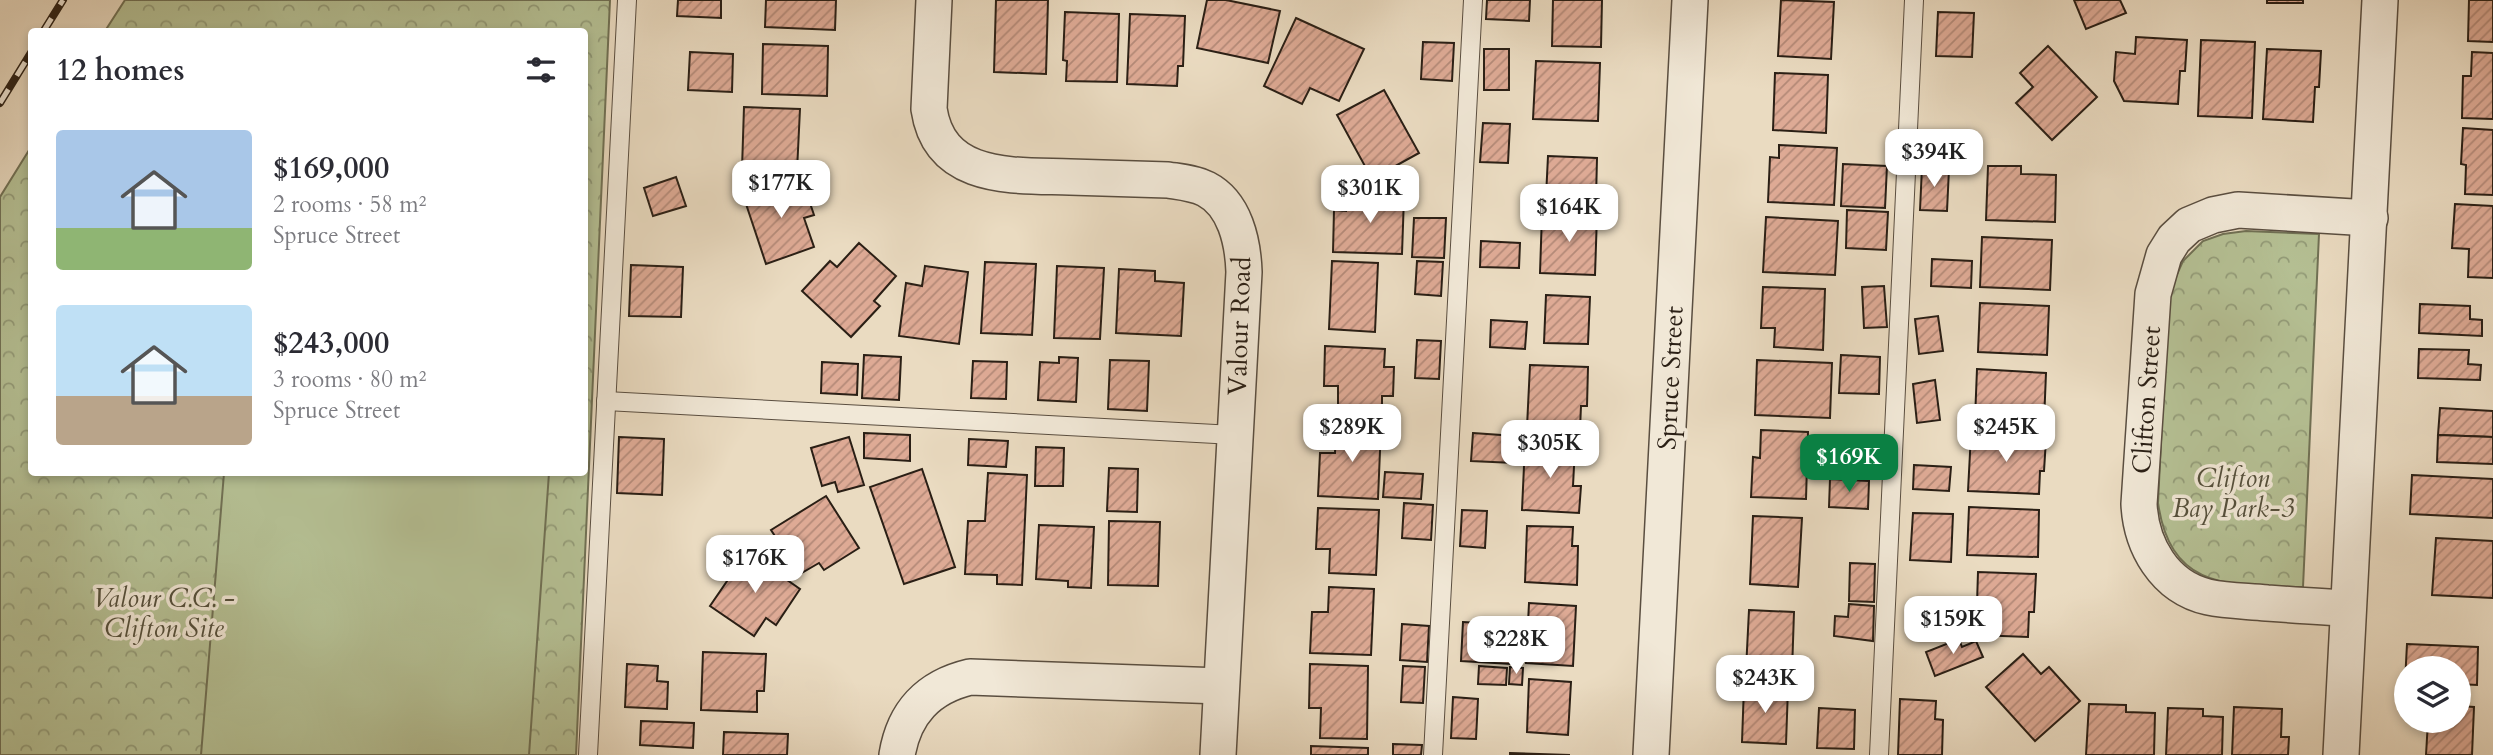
<!DOCTYPE html>
<meta charset="utf-8">
<style>
:root{--surface:#fff;--page:#f7f7f7;--text:#2b2b33;--muted:#7c7c81;--accent:#0b8043}
body{margin:0;font-family:Cardo,serif;background:var(--page);color:var(--text);height:100vh;display:flex;flex-direction:column;font-size:26px;white-space:nowrap}
*{box-sizing:border-box;margin:0}
p{font-size:23px;color:var(--muted)}
.icon{flex:none;width:38px;height:38px;fill:none;stroke:currentColor;stroke-width:2;stroke-linecap:round;stroke-linejoin:round}
.map{position:relative;flex:1;overflow:hidden}
.side{position:absolute;left:28px;top:28px;width:560px;height:448px;display:flex;flex-direction:column;background:var(--surface);border-radius:7px;box-shadow:0 4px 10px #0003}
.side>*{flex:none}
.buttons{position:absolute;left:2394px;top:656px;display:grid;gap:14px}
.buttons a{display:grid;place-items:center;width:77px;height:77px;border-radius:50%;background:var(--surface);box-shadow:0 4px 10px #0003;font-size:35px}
.price{position:absolute;translate:-50% -60px;padding:0 16px;border-radius:14px;background:#fff;color:#222;font-size:23px;line-height:46px;filter:drop-shadow(0 2px 4px #0008)}
.price::after{content:'';position:absolute;left:50%;top:42px;width:21px;height:16px;margin-left:-10px;background:inherit;clip-path:polygon(0 0,100% 0,50% 100%)}
.price.active{background:var(--accent);color:#fff}
ul{padding:0;list-style:none}
li{display:flex;align-items:center;gap:21px;height:175px;padding:0 28px}
li span{display:grid;place-items:center;flex:none;width:196px;height:140px;border-radius:7px;color:#555}
li>.icon{margin-inline-start:auto}
span .icon{width:84px;height:84px;fill:#fffc;stroke-width:1}
li b{font-size:30px}
h2{display:flex;justify-content:space-between;align-items:center;height:84px;padding:0 28px;font-size:30px}
.map>svg:first-child{display:block}
</style>
<div class="map">
<svg width="2493" height="755" viewBox="0 0 2493 755">
<defs>
<pattern id="park-crowns" width="20" height="18" patternUnits="userSpaceOnUse" patternTransform="scale(1.75)"><rect width="20" height="18" fill="#b5c094"/><path d="M2 6a3 3 0 1 1 6 0M12 15a3 3 0 1 1 6 0" fill="none" stroke="#939b78"/></pattern>
<pattern id="building-hatch" width="6" height="6" patternUnits="userSpaceOnUse" patternTransform="scale(1.75)"><rect width="6" height="6" fill="#deaa95"/><path d="M-1 1l2-2M0 6l6-6M5 7l2-2" fill="none" stroke="#b48a78"/></pattern>
</defs>
<rect width="100%" height="100%" fill="#eadbc1"/>
<filter id="stains"><feTurbulence type="fractalNoise" baseFrequency=".00286" numOctaves="4"/><feColorMatrix values="0 0 0 0 .2 0 0 0 0 .09 0 0 0 0 .02 0 0 0 .5 -.17"/></filter>
<radialGradient id="worn" r=".72"><stop offset=".6" stop-color="#630" stop-opacity="0"/><stop offset="1" stop-color="#630" stop-opacity=".3"/></radialGradient>
<g fill="url(#park-crowns)" stroke="#707054" stroke-width="2">
<polygon points="125,0 610,0 576,755 0,755 0,197 31,147 32,472 584,472 584,32 105,31"/>
<path d="M2246,231L2319,234L2303,587C2231,585 2171,592 2158,503L2168,298L2174,281L2183,261L2203,241L2223,234Z"/>
</g>
<polygon fill="#b5c094" stroke="#707054" stroke-width="2" points="224,473 549,473 529,755 201,755"/>
<g fill="url(#building-hatch)" stroke="#2a1f15" stroke-width="2">
<polygon points="678,0 721,0 721,18 677,16"/>
<polygon points="766,0 836,0 835,30 765,27"/>
<polygon points="996,0 1048,0 1046,74 994,72"/>
<polygon points="1207,0 1226,0 1280,11 1268,63 1197,48"/>
<polygon points="1487,0 1530,0 1529,21 1486,19"/>
<polygon points="1553,0 1602,0 1601,47 1552,46"/>
<polygon points="1781,0 1834,2 1831,59 1778,56"/>
<polygon points="2074,0 2120,0 2126,13 2086,29"/>
<rect x="2267" y="0" width="36" height="3"/>
<polygon points="2469,0 2493,0 2493,42 2468,41"/>
<polygon points="1065,12 1119,14 1117,82 1066,81 1067,61 1063,60"/>
<polygon points="1938,12 1974,13 1972,57 1936,56"/>
<polygon points="1130,14 1185,16 1183,66 1178,66 1177,86 1127,84"/>
<polygon points="1296,18 1364,49 1339,101 1310,88 1302,104 1264,86"/>
<polygon points="2136,37 2187,40 2185,71 2180,71 2178,104 2124,101 2114,81 2116,52 2135,54"/>
<polygon points="2201,40 2255,42 2252,118 2198,116"/>
<polygon points="1423,42 1454,43 1452,81 1421,79"/>
<polygon points="763,44 828,46 827,96 762,94"/>
<polygon points="2048,46 2097,97 2052,140 2016,103 2033,87 2020,73"/>
<rect x="1484" y="49" width="25" height="41"/>
<polygon points="2267,49 2321,51 2319,87 2315,87 2313,122 2263,119"/>
<polygon points="690,52 733,54 732,92 688,90"/>
<polygon points="2472,52 2493,53 2493,119 2462,118 2463,76 2471,76"/>
<polygon points="1536,61 1600,63 1598,121 1533,119"/>
<polygon points="1775,73 1828,75 1826,133 1773,130"/>
<polygon points="1384,90 1419,153 1372,179 1337,115"/>
<polygon points="744,107 800,109 797,171 742,169"/>
<polygon points="1483,123 1510,124 1508,163 1480,162"/>
<polygon points="2463,128 2493,130 2493,195 2465,194 2466,165 2461,164"/>
<polygon points="1779,145 1837,148 1834,205 1768,202 1770,157 1779,158"/>
<polygon points="1548,156 1597,158 1596,199 1546,197"/>
<polygon points="1843,164 1887,166 1885,208 1841,206"/>
<polygon points="1988,166 2021,166 2021,174 2056,175 2055,222 1986,220"/>
<polygon points="1922,167 1949,169 1947,211 1920,210"/>
<polygon points="676,177 686,206 653,216 644,188"/>
<polygon points="802,179 814,215 804,218 814,247 766,264 744,198"/>
<polygon points="1346,194 1404,197 1402,254 1333,252 1334,210 1346,211"/>
<polygon points="2455,204 2493,206 2493,278 2468,277 2469,249 2452,248"/>
<polygon points="1847,210 1888,212 1886,250 1846,248"/>
<polygon points="1542,214 1597,215 1595,275 1540,273"/>
<polygon points="1766,217 1838,221 1835,275 1763,272"/>
<polygon points="1414,218 1446,218 1444,258 1412,257"/>
<polygon points="1982,237 2052,240 2050,290 1980,287"/>
<polygon points="1481,241 1520,243 1519,268 1480,267"/>
<polygon points="859,243 896,276 874,301 880,306 851,337 802,291 830,261 837,267"/>
<polygon points="1932,259 1972,261 1971,288 1931,286"/>
<polygon points="1332,261 1378,263 1375,332 1329,329"/>
<polygon points="1417,261 1443,262 1441,296 1415,294"/>
<polygon points="985,262 1036,264 1032,335 981,333"/>
<polygon points="631,265 683,267 681,317 629,316"/>
<polygon points="925,266 968,272 959,344 899,336 906,283 922,286"/>
<polygon points="1057,266 1104,268 1100,339 1054,338"/>
<polygon points="1119,269 1155,271 1155,281 1184,283 1181,336 1116,333"/>
<polygon points="1884,286 1887,327 1864,328 1862,287"/>
<polygon points="1763,287 1825,289 1823,350 1774,347 1775,328 1761,328"/>
<polygon points="1546,295 1590,297 1588,344 1544,343"/>
<polygon points="1980,303 2049,306 2047,355 1978,352"/>
<polygon points="2420,304 2470,306 2470,319 2482,320 2482,336 2419,333"/>
<polygon points="1938,316 1943,351 1919,354 1915,319"/>
<polygon points="1491,320 1527,322 1525,349 1490,347"/>
<polygon points="1417,340 1441,341 1439,379 1415,378"/>
<polygon points="1325,346 1385,349 1384,367 1394,367 1393,396 1382,396 1382,413 1338,412 1338,386 1324,386"/>
<polygon points="2419,349 2469,350 2468,364 2481,365 2480,380 2418,378"/>
<polygon points="864,355 901,357 899,400 862,398"/>
<polygon points="1841,355 1880,357 1879,394 1839,393"/>
<polygon points="1059,357 1078,358 1076,402 1038,400 1040,362 1059,363"/>
<polygon points="1110,360 1149,361 1147,411 1108,409"/>
<polygon points="1757,360 1832,363 1830,418 1755,415"/>
<polygon points="973,361 1007,362 1006,399 971,398"/>
<polygon points="822,362 858,364 857,395 821,393"/>
<polygon points="1530,365 1588,367 1587,406 1581,406 1580,429 1527,427"/>
<polygon points="1977,369 2046,373 2044,422 1975,419"/>
<polygon points="1935,380 1940,420 1917,423 1913,384"/>
<polygon points="2440,408 2493,411 2493,437 2438,435"/>
<polygon points="1336,425 1381,427 1378,499 1318,496 1320,453 1335,453"/>
<polygon points="1761,430 1808,432 1806,499 1751,497 1753,457 1760,458"/>
<polygon points="864,433 910,435 910,461 864,458"/>
<polygon points="1473,433 1515,436 1514,463 1471,461"/>
<polygon points="1971,434 2046,439 2044,471 2040,471 2039,494 1968,491"/>
<polygon points="2438,435 2493,437 2493,464 2437,462"/>
<polygon points="619,437 664,439 662,495 617,493"/>
<polygon points="849,437 864,485 838,492 835,482 822,486 811,448"/>
<polygon points="969,439 1008,441 1006,467 968,465"/>
<polygon points="1525,444 1575,447 1573,486 1581,486 1579,513 1522,510"/>
<polygon points="1036,447 1064,448 1063,486 1035,486"/>
<polygon points="1914,465 1951,467 1949,491 1913,489"/>
<polygon points="1109,468 1138,469 1137,512 1107,511"/>
<polygon points="922,469 955,567 904,584 870,487"/>
<polygon points="1385,472 1423,474 1421,499 1383,497"/>
<polygon points="988,473 1027,475 1022,585 997,584 997,575 965,574 968,521 985,521"/>
<polygon points="2412,475 2493,479 2493,518 2410,514"/>
<polygon points="1830,479 1869,481 1868,509 1829,507"/>
<polygon points="826,496 859,548 824,570 819,563 800,574 771,530"/>
<polygon points="1404,503 1433,505 1431,540 1402,538"/>
<polygon points="1969,507 2039,510 2038,557 1967,555"/>
<polygon points="1318,508 1379,510 1376,575 1329,573 1330,549 1316,549"/>
<polygon points="1462,510 1487,511 1485,548 1460,546"/>
<polygon points="1913,513 1953,514 1951,562 1910,560"/>
<polygon points="1753,516 1802,518 1798,587 1750,584"/>
<polygon points="1109,521 1160,522 1158,586 1108,585"/>
<polygon points="1039,525 1094,527 1091,588 1068,587 1068,581 1036,579"/>
<polygon points="1527,526 1573,527 1572,546 1578,546 1577,585 1525,582"/>
<polygon points="2436,538 2493,541 2493,598 2432,595"/>
<polygon points="747,552 800,589 776,625 766,618 754,636 710,606"/>
<polygon points="1850,563 1875,564 1874,602 1849,601"/>
<polygon points="1978,572 2036,574 2034,612 2029,612 2028,637 1976,635"/>
<polygon points="1329,587 1374,589 1371,655 1310,653 1312,612 1328,612"/>
<polygon points="1529,603 1576,606 1573,666 1526,663"/>
<polygon points="1849,604 1874,606 1873,641 1834,636 1835,616 1848,617"/>
<polygon points="1749,610 1794,612 1792,672 1746,670"/>
<polygon points="1463,622 1513,625 1511,664 1461,661"/>
<polygon points="1402,624 1429,626 1427,662 1400,660"/>
<polygon points="1959,639 1962,647 1976,641 1983,657 1935,676 1926,652"/>
<polygon points="2407,644 2478,647 2477,685 2459,684 2459,668 2406,668 2405,682"/>
<polygon points="703,652 766,654 764,691 757,691 757,712 701,710"/>
<polygon points="2023,654 2041,674 2049,667 2080,701 2035,741 1986,687"/>
<polygon points="627,664 658,666 657,681 668,682 667,709 625,707"/>
<polygon points="1310,664 1368,666 1367,739 1320,738 1321,708 1309,708"/>
<polygon points="1403,666 1425,667 1423,703 1401,702"/>
<polygon points="1479,666 1507,668 1506,685 1478,684"/>
<polygon points="1510,667 1523,668 1522,685 1509,684"/>
<polygon points="1529,679 1571,682 1568,735 1527,732"/>
<polygon points="1744,686 1788,688 1786,744 1742,742"/>
<polygon points="1453,697 1478,699 1476,739 1451,738"/>
<polygon points="1900,699 1936,701 1935,719 1943,720 1942,755 1898,755"/>
<polygon points="2089,704 2126,705 2126,712 2155,713 2154,755 2086,755"/>
<polygon points="2459,706 2474,707 2472,755 2426,755 2428,721 2459,721"/>
<polygon points="2234,707 2282,709 2281,737 2289,737 2288,755 2232,755"/>
<polygon points="1819,708 1855,710 1854,749 1817,748"/>
<polygon points="2168,708 2203,709 2203,716 2223,717 2222,755 2166,755"/>
<polygon points="641,721 694,723 693,748 640,745"/>
<polygon points="724,732 788,734 787,755 723,755"/>
<polygon points="1393,744 1422,745 1421,755 1393,755"/>
<polygon points="1311,746 1368,748 1368,755 1311,755"/>
<polygon points="1510,753 1570,755 1510,755"/>
</g>
<g fill="none" stroke-linecap="round" stroke-linejoin="round">
<defs>
<g id="service">
<polyline points="606,401 1234,435"/>
<polyline points="588,755 627,0"/>
<polyline points="1433,755 1473,0"/>
<polyline points="1879,755 1914,0"/>
</g>
<g id="minor">
<path d="M934,0L929,109C940,182 1014,175 1070,177C1103,178 1135,179 1168,180C1181,182 1194,183 1206,189C1235,204 1243,242 1244,272L1218,755"/>
<path d="M2348,608C2321,607 2294,605 2267,603C2247,601 2227,601 2208,597C2164,587 2141,545 2139,504L2153,294L2164,255L2174,239L2189,225L2213,215L2238,210L2370,218"/>
<path d="M897,755C904,713 928,687 970,677L1221,686"/>
<polyline points="1651,755 1690,0"/>
<polyline points="2341,755 2380,0"/>
</g>
</defs>
<use href="#service" stroke="#5a4e40" stroke-width="20"/>
<use href="#minor" stroke="#5a4e40" stroke-width="38"/>
<use href="#service" stroke="#f1e8d7" stroke-width="18"/>
<use href="#minor" stroke="#f1e8d7" stroke-width="35"/>
<defs>
<g id="rail">
<polyline points="43,32 63,0"/>
<polyline points="0,103 32,51"/>
</g>
</defs>
<use href="#rail" stroke="#2a1f15" stroke-width="8"/>
<use href="#rail" stroke="#f1e8d7" stroke-width="5" stroke-dasharray="16" stroke-linecap="butt"/>
</g>
<g text-anchor="middle" stroke-width="7" stroke-linejoin="round" paint-order="stroke">
<g font-size="26" fill="#2a1f15" stroke="#f1e8d7">
<text transform="translate(1239 326) rotate(-88)" y="9">Valour Road</text>
<text transform="translate(1670 378) rotate(-87)" y="9">Spruce Street</text>
<text transform="translate(2146 400) rotate(-86)" y="9">Clifton Street</text>
</g>
<g font-size="26" font-style="italic" fill="#544f3b" stroke="#f1e8d7">
<text x="2233" y="487">Clifton<tspan x="2233" dy="30">Bay Park-3</tspan></text>
<text x="164" y="607">Valour C.C. -<tspan x="164" dy="30">Clifton Site</tspan></text>
</g>
</g>
<rect width="100%" height="100%" filter="url(#stains)"/>
<rect width="100%" height="100%" fill="url(#worn)"/>
</svg>
<div class="buttons">
<a><svg class="icon" aria-label="layers" viewBox="0 0 24 24"><path d="M12 4l9 5-9 5-9-5zM3 14l9 5 9-5"/></svg></a>
</div>
<b class="price" style="left:1934px;top:189px">$394K</b>
<b class="price" style="left:781px;top:220px">$177K</b>
<b class="price" style="left:1370px;top:225px">$301K</b>
<b class="price" style="left:1569px;top:244px">$164K</b>
<b class="price" style="left:1352px;top:464px">$289K</b>
<b class="price" style="left:2006px;top:464px">$245K</b>
<b class="price" style="left:1550px;top:480px">$305K</b>
<b class="price active" style="left:1849px;top:494px">$169K</b>
<b class="price" style="left:755px;top:595px">$176K</b>
<b class="price" style="left:1953px;top:656px">$159K</b>
<b class="price" style="left:1516px;top:676px">$228K</b>
<b class="price" style="left:1765px;top:715px">$243K</b>
<section class="side">
<h2>12 homes<svg class="icon" aria-label="filters" viewBox="0 0 24 24"><path d="M4 7h16M4 17h16"/><circle cx="9" cy="7" r="2"/><circle cx="15" cy="17" r="2"/></svg></h2>
<ul>
<li><span style="background:linear-gradient(#a9c7e8 70%,#8fb573 0)"><svg class="icon" aria-label="home" viewBox="0 0 24 24"><path d="M3 11l9-7 9 7M6 9v11h12V9"/></svg></span><div><b>$169,000</b><p>2 rooms · 58 m²</p><p>Spruce Street</p></div></li>
<li><span style="background:linear-gradient(#bfe0f5 65%,#b9a48a 0)"><svg class="icon" aria-label="home" viewBox="0 0 24 24"><path d="M3 11l9-7 9 7M6 9v11h12V9"/></svg></span><div><b>$243,000</b><p>3 rooms · 80 m²</p><p>Spruce Street</p></div></li>
</ul>
</section>
</div>
